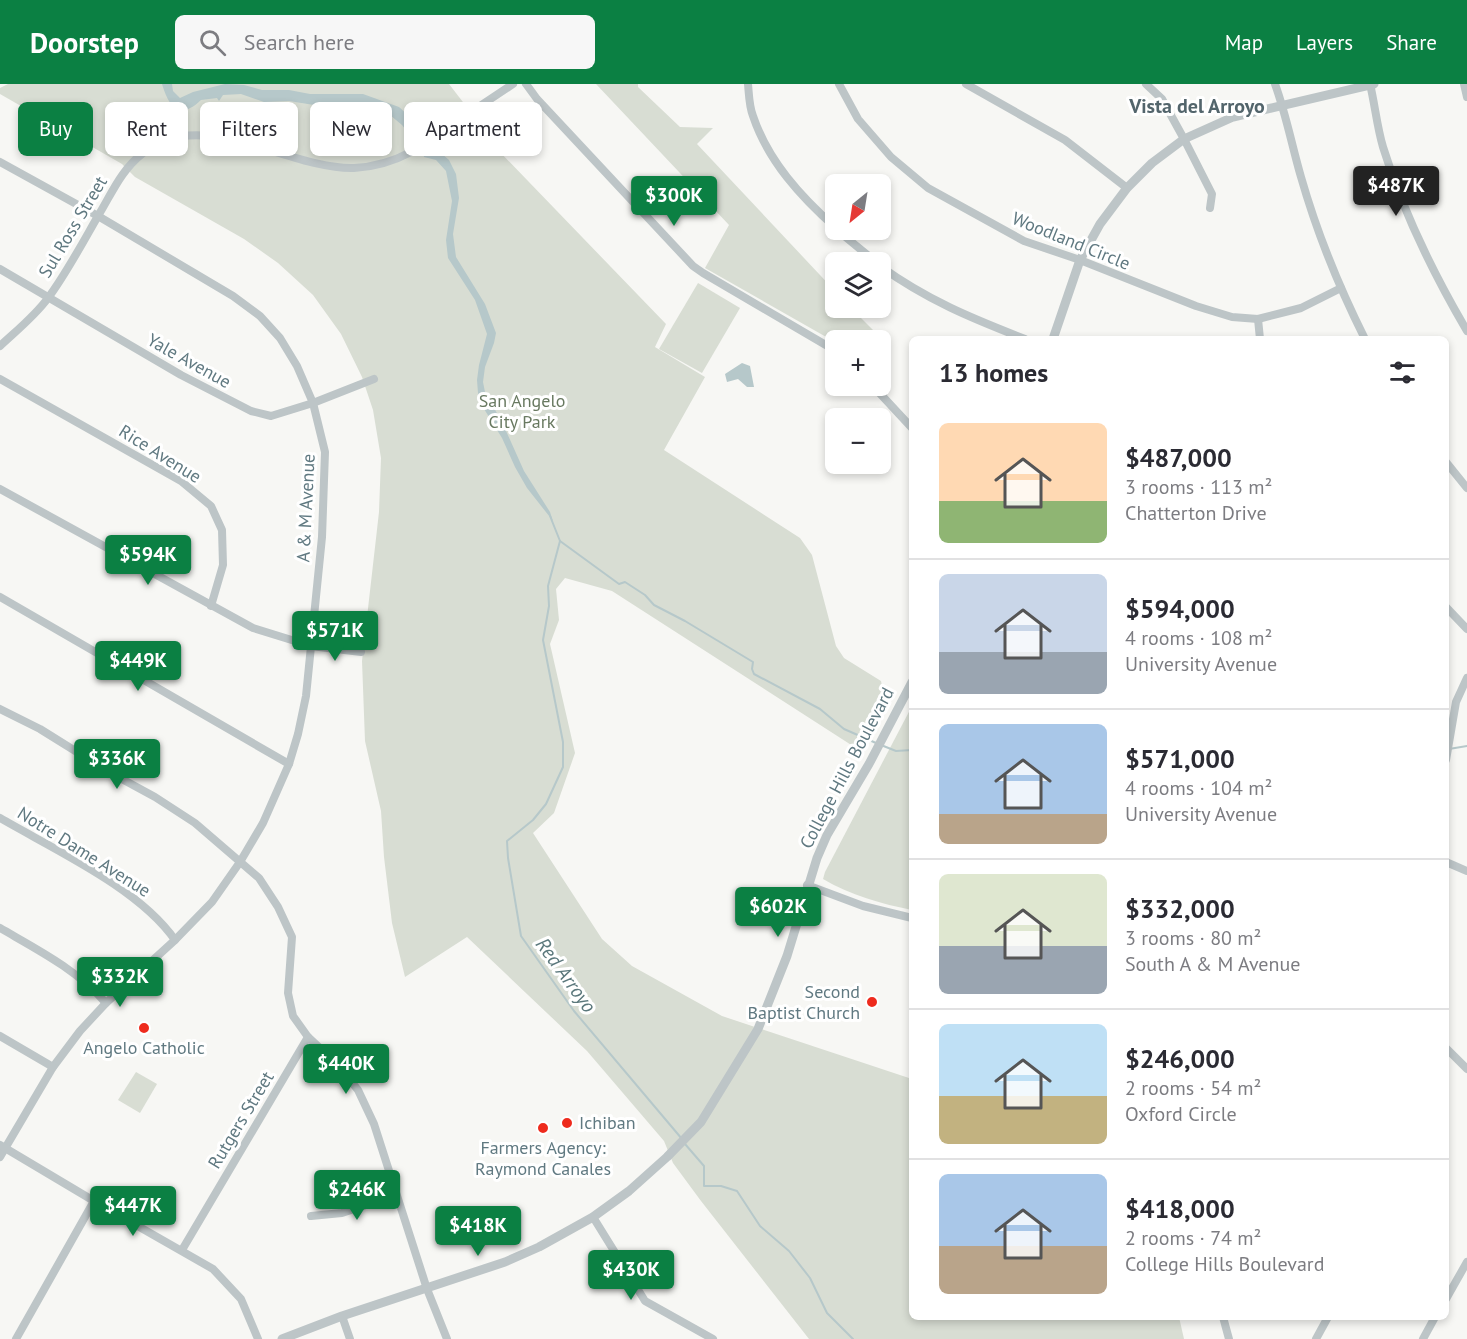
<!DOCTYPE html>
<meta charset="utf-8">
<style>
:root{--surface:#fff;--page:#f7f7f7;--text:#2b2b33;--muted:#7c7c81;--line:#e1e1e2;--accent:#0b8043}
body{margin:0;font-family:"PT Sans",sans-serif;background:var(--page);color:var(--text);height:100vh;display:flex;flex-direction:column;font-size:22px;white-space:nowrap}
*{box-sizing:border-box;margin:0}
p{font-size:20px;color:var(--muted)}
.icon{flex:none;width:33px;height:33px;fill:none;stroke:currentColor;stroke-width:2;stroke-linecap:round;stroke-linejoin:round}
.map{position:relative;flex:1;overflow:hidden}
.drawer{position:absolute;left:909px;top:252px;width:540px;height:984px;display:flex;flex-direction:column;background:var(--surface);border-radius:9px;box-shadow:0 3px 9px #0003}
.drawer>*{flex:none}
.hud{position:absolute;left:18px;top:18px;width:570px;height:54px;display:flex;gap:12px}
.needle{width:39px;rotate:210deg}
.controls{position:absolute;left:825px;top:90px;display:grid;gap:12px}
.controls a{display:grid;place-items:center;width:66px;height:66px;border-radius:9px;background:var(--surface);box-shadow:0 3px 9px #0003;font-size:30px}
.price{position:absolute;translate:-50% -51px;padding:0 14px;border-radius:6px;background:var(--accent);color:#fff;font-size:20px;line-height:39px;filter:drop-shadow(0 2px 3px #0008)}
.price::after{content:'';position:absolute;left:50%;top:36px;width:18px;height:14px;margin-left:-9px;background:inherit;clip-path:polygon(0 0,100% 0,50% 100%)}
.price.active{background:#222;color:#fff}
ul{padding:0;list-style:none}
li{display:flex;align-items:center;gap:18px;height:150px;padding:0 30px}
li+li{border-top:2px solid var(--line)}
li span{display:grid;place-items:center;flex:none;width:168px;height:120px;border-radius:9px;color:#555}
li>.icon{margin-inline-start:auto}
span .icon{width:72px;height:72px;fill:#fffc;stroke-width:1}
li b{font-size:26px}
h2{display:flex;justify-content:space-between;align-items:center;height:72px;padding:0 30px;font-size:26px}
.chip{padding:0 21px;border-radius:9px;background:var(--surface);box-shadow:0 3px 9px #0003;font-size:21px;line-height:54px}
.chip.active{background:var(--accent);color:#fff}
header{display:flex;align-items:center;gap:36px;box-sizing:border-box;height:84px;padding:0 30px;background:var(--accent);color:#fff}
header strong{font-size:28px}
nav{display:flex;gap:33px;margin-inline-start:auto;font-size:21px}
.search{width:420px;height:54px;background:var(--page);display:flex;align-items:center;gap:15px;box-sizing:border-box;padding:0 21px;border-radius:9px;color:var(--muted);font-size:22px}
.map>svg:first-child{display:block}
</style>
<header>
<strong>Doorstep</strong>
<div class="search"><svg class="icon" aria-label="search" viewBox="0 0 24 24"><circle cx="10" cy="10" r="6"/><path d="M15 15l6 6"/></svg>Search here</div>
<nav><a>Map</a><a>Layers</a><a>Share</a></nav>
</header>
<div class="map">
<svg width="1467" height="1255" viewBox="0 0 1467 1255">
<rect width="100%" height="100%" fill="#f7f7f4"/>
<g fill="#d8ddd3">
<polygon points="8,0 449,0 466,22 470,37 666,240 655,263 705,293 664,366 800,454 812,471 836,562 844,574 881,597 886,623 859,666 612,507 565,494 556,505 559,536 550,560 575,669 554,729 533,749 602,855 632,882 722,932 912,995 912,1233 1179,1233 1184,1255 809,1255 701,1117 673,1079 664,1057 587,967 467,853 405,893 392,839 384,773 381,727 365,657 362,577 379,428 381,374 373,326 362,293 341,250 313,211 278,179 244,155 135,93 122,80 0,10 0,4"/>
<polygon points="596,0 638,0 638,3 680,43 713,44 697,60 835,207 836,224 851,224 873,246 865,256 835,258 705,184 729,141"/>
<polygon points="698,199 740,224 702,289 659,265"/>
<path d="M912,622V826C882,820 850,811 823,795L825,788Z"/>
<polygon points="136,988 157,1000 140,1029 118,1016"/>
</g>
<g fill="#b6c8ca">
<path d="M162,0H172L173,7L180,14L193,8L225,0L244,1L262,6H289L310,10H363L399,23L408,31L434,63L449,76L456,90L459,114L453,150L456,173L485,220L496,249L494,259L485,283L483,298L485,308L502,338L524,387L550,428L553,437L527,404L515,383L502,354L481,320L478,309L477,296L479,281L487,250L475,216L448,174L446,156L452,117L446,87L436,76L424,73L423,68L402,41L390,31L363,19L314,21L289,17L264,18L241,10L223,11L219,17L217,14L201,16C179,37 169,23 162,0Z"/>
<polygon points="742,279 750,282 754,303 747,303 738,295 727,298 725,290"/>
</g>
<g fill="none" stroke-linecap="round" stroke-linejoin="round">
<g stroke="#b6c8ca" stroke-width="2">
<polyline points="550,432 560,457 619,500 625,498 645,511 654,521 685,537 753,578 752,585 754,590 820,625 844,645 876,659"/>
<polyline points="560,457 548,502 549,522 543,556 563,658 563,683 546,720 533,736 507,757 508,774 521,852 574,927 682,1055"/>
<polyline points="881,661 896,667 912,666"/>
<polyline points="1449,665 1467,662"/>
<polyline points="685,1060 704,1082 704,1102 721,1102 737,1107 760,1142 789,1167 810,1194 827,1229 853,1255"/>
</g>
<g stroke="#bdc5c7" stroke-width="8">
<polyline points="526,0 537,15 693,182 703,189 836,267"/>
<path d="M748,0C749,10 749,22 753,32C768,77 801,113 836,144"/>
<polyline points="839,0 858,35 891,73 928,104 1024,157 1080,176 1196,222 1232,233 1258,235 1301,224 1341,204"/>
<polyline points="966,0 1065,56 1127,104"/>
<polyline points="1146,0 1162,15 1184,55 1212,110 1210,124"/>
<path d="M1275,0C1286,30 1292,62 1301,93C1317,149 1339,203 1365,255"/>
<path d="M1370,0C1375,21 1377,43 1383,63C1403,128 1433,189 1467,247"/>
<polyline points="1464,0 1467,13"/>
<polyline points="0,78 98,132 233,212 260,232 280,254 297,282 313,319 325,368 322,453 306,612 298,650 289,680 263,739 240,778 212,818 175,856 106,919 80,947 53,983 0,1073"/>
<polyline points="837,146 876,178"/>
<path d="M880,182C927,216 971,234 1025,255"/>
<polyline points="0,185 181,291 251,327 271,332 313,319 374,295"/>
<polyline points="1258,235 1260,255"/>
<path d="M0,262C16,247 35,232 48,214C66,190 83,158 98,132C112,109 121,86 143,69C202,21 289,86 354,84C374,83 394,77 411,68L513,0"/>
<polyline points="0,295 181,397 211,422 222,446 223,481 211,522"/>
<polyline points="873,302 912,344"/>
<polyline points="1446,378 1467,404"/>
<polyline points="0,405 253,544 311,562 361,568"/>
<polyline points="0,513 289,680"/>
<polyline points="1446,523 1467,545"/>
<polyline points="0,625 40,645 109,688 155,713 195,739 259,794 278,823 292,853 288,909 293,932 308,953 338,981 358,1006 374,1040 427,1205 447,1255"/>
<polyline points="1446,676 1456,618 1467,594"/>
<path d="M0,734C55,766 139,804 175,856"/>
<polyline points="1446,778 1467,787"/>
<polyline points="807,801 863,822 912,834"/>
<path d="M0,844C38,866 76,885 106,919"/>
<polyline points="0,952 53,983"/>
<polyline points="1446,964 1467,985"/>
<polyline points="0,1061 94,1117 213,1185 241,1215 258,1255"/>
<polyline points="311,1132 342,1129 396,1111"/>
<polyline points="593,1133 645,1217 713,1255"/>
<polyline points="182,1166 308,953"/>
<polyline points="1446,1215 1467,1178"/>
<polyline points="342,1232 350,1255"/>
<polyline points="1223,1233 1229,1255"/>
<polyline points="16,1255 94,1117"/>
<polyline points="1316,1255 1328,1233"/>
<polyline points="1423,1255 1435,1233"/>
</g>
<g stroke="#bdc5c7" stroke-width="9">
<polyline points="1053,255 1080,176 1100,140 1127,104 1152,79 1184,55 1233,33 1374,0"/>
<polyline points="282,1255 342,1232 505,1178 539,1163 593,1133 629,1107 667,1073 701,1038 758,945 787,872 817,774 827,751 869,680 912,598"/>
</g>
</g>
<g fill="#ee2b1d" stroke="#fff" stroke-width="2">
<circle cx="872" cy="918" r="6"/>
<circle cx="144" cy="944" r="6"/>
<circle cx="567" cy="1039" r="6"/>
<circle cx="543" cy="1044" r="6"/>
</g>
<g text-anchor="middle" stroke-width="6" stroke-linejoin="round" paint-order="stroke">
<g font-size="18" fill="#607981" stroke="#fff">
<text transform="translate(73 143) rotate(-59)" y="6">Sul Ross Street</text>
<text transform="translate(1071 157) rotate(22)" y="6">Woodland Circle</text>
<text transform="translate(189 277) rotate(29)" y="6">Yale Avenue</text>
<text transform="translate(160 370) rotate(32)" y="6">Rice Avenue</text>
<text transform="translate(306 424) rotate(-87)" y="6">A &amp; M Avenue</text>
<text transform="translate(847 684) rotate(-62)" y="6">College Hills Boulevard</text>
<text transform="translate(84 768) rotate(32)" y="6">Notre Dame Avenue</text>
<text transform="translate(241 1036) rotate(-59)" y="6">Rutgers Street</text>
</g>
<g font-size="18" fill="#687960" stroke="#fff">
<text x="522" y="323">San Angelo<tspan x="522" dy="21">City Park</tspan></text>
</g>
<g font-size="18" fill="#607981" stroke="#fff">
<text x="860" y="914" text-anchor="end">Second<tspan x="860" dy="21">Baptist Church</tspan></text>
<text x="144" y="970">Angelo Catholic</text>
<text x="579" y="1045" text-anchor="start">Ichiban</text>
<text x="543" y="1070">Farmers Agency:<tspan x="543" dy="21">Raymond Canales</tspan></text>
</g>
<g font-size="20" font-weight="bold" fill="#53656c" stroke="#fff">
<text x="1197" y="29">Vista del Arroyo</text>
</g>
<g font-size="20" font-style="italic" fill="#5b787c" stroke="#fff">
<text transform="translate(566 891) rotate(54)" y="7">Red Arroyo</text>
</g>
</g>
</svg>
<div class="controls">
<a><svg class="needle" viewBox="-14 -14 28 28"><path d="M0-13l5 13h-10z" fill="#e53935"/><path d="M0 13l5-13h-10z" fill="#7c7c81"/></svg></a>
<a><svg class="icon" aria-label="layers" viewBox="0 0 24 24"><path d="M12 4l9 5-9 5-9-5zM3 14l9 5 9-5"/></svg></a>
<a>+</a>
<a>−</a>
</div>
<b class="price active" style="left:1396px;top:133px">$487K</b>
<b class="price" style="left:674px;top:143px">$300K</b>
<b class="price" style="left:148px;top:502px">$594K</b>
<b class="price" style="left:335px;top:578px">$571K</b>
<b class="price" style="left:138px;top:608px">$449K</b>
<b class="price" style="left:117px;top:706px">$336K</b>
<b class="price" style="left:778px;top:854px">$602K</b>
<b class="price" style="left:120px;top:924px">$332K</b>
<b class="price" style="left:346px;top:1011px">$440K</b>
<b class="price" style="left:357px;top:1137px">$246K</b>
<b class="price" style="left:133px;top:1153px">$447K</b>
<b class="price" style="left:478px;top:1173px">$418K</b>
<b class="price" style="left:631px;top:1217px">$430K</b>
<div class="hud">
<a class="chip active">Buy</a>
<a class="chip">Rent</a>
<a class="chip">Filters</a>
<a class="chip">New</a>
<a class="chip">Apartment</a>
</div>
<section class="drawer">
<h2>13 homes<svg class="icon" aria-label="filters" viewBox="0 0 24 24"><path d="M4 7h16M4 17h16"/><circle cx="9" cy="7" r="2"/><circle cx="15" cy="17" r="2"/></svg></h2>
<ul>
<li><span style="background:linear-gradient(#ffd9b3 65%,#8fb573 0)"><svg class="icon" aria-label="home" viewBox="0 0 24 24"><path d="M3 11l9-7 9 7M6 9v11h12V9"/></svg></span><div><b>$487,000</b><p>3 rooms · 113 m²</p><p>Chatterton Drive</p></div></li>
<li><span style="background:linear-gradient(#c9d6e8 65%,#9aa5b1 0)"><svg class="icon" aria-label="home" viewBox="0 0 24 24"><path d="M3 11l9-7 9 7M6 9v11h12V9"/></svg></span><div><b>$594,000</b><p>4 rooms · 108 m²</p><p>University Avenue</p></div></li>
<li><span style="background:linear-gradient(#a9c7e8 75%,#b9a48a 0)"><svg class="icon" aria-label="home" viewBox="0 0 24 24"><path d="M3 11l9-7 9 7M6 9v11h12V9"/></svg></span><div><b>$571,000</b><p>4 rooms · 104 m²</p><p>University Avenue</p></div></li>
<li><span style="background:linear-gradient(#dfe7d0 60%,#9aa5b1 0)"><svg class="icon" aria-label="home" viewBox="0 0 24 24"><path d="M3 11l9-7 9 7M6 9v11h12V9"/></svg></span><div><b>$332,000</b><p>3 rooms · 80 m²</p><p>South A &amp; M Avenue</p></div></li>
<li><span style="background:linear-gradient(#bfe0f5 60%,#c2b280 0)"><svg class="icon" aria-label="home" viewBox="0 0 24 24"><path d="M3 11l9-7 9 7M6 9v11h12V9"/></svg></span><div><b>$246,000</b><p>2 rooms · 54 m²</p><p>Oxford Circle</p></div></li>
<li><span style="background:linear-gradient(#a9c7e8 60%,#b9a48a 0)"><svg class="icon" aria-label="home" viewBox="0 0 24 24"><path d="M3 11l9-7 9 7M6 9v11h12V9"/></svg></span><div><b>$418,000</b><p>2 rooms · 74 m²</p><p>College Hills Boulevard</p></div></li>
</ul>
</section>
</div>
